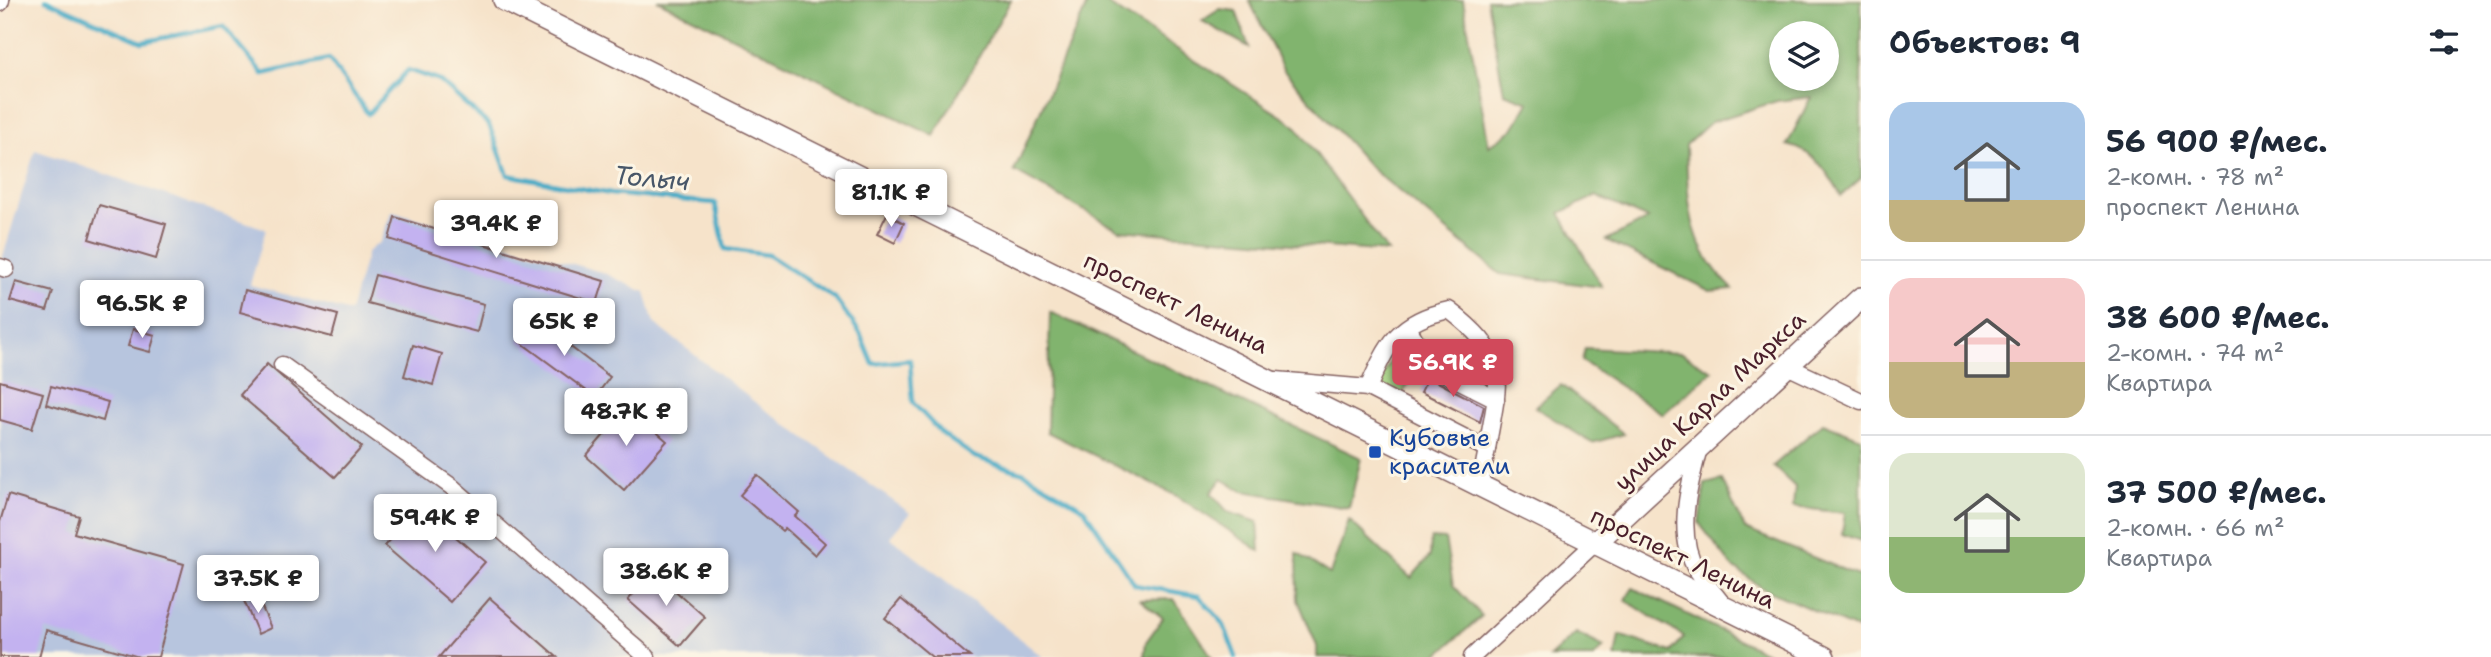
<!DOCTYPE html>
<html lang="ru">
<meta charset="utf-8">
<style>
:root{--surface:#fff;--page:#f6f6f7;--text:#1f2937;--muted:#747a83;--line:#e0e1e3;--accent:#d1495b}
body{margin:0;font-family:"Shantell Sans",sans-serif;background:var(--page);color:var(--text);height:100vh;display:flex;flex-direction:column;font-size:26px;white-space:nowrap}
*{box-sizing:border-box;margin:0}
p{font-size:23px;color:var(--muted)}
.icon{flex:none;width:38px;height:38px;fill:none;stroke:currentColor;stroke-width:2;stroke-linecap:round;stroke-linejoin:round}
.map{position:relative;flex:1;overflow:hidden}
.sheet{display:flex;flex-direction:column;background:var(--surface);width:630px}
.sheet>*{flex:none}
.tools{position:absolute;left:1769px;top:21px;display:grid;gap:14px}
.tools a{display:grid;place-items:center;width:70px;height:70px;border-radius:50%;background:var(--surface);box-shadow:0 4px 10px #0003;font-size:35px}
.price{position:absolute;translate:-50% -60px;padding:0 16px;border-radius:7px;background:#fff;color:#222;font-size:23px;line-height:46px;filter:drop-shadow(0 2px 4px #0008)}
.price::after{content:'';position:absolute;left:50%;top:42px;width:21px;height:16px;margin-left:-10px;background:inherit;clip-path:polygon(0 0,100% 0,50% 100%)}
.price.selected{background:var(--accent);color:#fff}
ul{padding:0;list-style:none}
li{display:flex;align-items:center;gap:21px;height:175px;padding:0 28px}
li+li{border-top:2px solid var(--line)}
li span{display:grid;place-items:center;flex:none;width:196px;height:140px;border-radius:21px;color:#555}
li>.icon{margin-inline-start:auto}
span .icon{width:84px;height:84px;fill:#fffc;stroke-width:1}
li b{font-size:30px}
h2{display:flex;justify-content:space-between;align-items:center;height:84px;padding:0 28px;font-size:30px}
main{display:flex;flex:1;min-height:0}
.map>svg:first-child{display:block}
</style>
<main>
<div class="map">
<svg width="1861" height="657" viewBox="0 0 1861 657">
<rect width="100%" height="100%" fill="#fcf5e5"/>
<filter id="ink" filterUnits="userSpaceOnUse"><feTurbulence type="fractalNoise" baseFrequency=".0143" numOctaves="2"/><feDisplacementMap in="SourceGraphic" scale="14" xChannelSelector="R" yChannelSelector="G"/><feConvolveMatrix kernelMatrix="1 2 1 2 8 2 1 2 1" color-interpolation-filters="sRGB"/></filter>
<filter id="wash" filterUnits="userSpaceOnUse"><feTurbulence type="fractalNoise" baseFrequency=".00686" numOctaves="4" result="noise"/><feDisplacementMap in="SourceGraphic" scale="28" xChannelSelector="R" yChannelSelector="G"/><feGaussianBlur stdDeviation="1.57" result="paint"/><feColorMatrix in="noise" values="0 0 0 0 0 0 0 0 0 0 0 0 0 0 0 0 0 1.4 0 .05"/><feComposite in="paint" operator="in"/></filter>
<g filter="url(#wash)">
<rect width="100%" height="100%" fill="#f6e3ca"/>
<polygon fill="#b7c5de" points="35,150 266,229 250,285 350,312 367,252 380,242 392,211 604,273 645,292 654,323 756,403 910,513 890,537 1043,657 0,657 0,266"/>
<polygon fill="#a2d280" stroke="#767856" stroke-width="2" points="1405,345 1421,356 1422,362 1401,396 1396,397 1380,389 1378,384 1399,346"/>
<g fill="#81b46e" stroke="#666a4c" stroke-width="2" fill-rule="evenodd">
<polygon points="657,0 1011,0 934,136"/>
<polygon points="1089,0 1101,0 1295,125 1388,252 1119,230 1014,171"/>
<path d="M1249,0H1463L1489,146L1513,129L1529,102L1504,93L1487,0H1861V178L1841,196C1828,172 1815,151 1787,145L1811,97L1777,101L1711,122L1686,145C1688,204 1687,246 1733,289L1710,291L1606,240L1648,219L1596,196L1560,213L1602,287L1500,274L1372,169L1284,71ZM1782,33H1827V79H1782Z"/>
<polygon points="1220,9 1236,11 1249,47 1202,21"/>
<polygon points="1050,312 1361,458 1349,508 1243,491 1222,479 1211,493 1228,512 1258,522 1260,551 1177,496 1047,432"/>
<polygon points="1585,348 1681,353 1712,371 1663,414 1582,361"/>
<polygon points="1561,385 1624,434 1592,443 1535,407"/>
<polygon points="1823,423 1861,438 1861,541 1842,534 1845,513 1793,507 1795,487 1773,466"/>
<polygon points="1722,480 1745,529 1861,577 1861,631 1762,588 1732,566 1699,523 1705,484"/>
<polygon points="1349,520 1411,578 1430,556 1431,538 1445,539 1453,585 1482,616 1435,657 1317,657 1317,646 1298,600 1297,553 1330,574"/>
<polygon points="1633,588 1775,657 1615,657 1619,635 1671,652 1684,637 1625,600"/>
<polygon points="1174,599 1212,657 1144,657 1146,642 1163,618 1140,600"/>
<polygon points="1576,633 1604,647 1594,657 1550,657"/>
</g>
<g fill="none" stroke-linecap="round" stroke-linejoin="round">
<polyline stroke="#46abc6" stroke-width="4.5" points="46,0 142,42 223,26 263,74 329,59 368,114 408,70 440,81 489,125 508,175 611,194 715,203 725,249 768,255 835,298 860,333 873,364 910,360 913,403 942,434 975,457 1024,473 1084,509 1135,585 1199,596 1223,623 1236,657"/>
</g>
<g id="blocks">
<g fill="#c3b2f0">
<polygon points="99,205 166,224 156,259 89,239"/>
<polygon points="887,214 904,223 895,243 877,234"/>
<polygon points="395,217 604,281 597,303 389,239"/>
<polygon points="375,275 484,304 477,332 367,303"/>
<polygon points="16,282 53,292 47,311 10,301"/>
<polygon points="245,290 338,315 332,337 240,312"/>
<polygon points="535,320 610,377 595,397 519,341"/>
<polygon points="133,329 155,335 150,352 128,346"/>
<polygon points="413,345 442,354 433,385 404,376"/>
<polygon points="1458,347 1481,359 1475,373 1451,361"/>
<polygon points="267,364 362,447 335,477 240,395"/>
<polygon points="1428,377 1484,406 1480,422 1421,392"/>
<polygon points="0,381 43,393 32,429 0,420"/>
<polygon points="51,386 108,402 103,421 46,404"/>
<polygon points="628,407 667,441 624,490 586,456"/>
<polygon points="757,475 799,512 795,516 825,543 815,555 785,528 782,531 740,495"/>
<polygon points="8,495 79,516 74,533 184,564 158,657 139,657 46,630 39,657 0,657 0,522"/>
<polygon points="420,506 485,562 450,602 385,546"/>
<polygon points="653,571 705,617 680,646 628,600"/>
<polygon points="257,596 271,628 258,634 244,601"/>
<polygon points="490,598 557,657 439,657"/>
<polygon points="901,599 970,657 932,657 885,618"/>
</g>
</g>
</g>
<g filter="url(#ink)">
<use href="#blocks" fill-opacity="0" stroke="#866463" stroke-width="2"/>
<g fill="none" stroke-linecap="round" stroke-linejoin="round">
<defs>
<g id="minor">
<polyline points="0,3 1,0"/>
<polyline points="0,267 6,269"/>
<polyline points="1408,328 1432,367 1496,399"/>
<polyline points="282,365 452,487 647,657"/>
<polyline points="1787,366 1861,401"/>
<polyline points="1276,380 1368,388 1487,449 1480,485"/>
<path d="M1368,388C1388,343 1398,321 1449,310C1512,358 1499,378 1487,449"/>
<path d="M1699,448C1689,485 1675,535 1697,571C1705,583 1715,594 1724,606"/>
<polyline points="1472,657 1594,544"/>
</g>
<g id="major">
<polyline points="504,0 1824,657"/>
<polyline points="1594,544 1861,298"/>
</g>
</defs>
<use href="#minor" stroke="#866463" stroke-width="19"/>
<use href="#major" stroke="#866463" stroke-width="24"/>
<use href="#minor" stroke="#fff" stroke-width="16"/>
<use href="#major" stroke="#fff" stroke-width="21"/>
</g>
</g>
<rect fill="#1a4fb4" stroke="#fcf5e5" stroke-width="2.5" x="1368" y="445" width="14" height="14" rx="3.5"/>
<g text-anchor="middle" stroke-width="6" stroke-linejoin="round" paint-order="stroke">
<g font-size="24" fill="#4a1f2b" stroke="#fcf5e5">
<text transform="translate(1176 303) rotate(26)" y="8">проспект Ленина</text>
<text transform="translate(1710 401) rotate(-43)" y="8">улица Карла Маркса</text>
<text transform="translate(1683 558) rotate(26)" y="8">проспект Ленина</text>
</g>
<g font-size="24" fill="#164399" stroke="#fcf5e5" text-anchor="start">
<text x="1389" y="446">Кубовые<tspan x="1389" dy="28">красители</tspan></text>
</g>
<g font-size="26" font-style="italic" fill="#485769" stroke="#fcf5e5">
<text transform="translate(652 178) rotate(5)" y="9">Толыч</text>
</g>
</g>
</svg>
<div class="tools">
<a><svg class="icon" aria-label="layers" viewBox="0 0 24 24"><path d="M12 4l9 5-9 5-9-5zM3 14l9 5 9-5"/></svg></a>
</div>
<b class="price" style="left:891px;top:229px">81.1K ₽</b>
<b class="price" style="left:496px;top:260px">39.4K ₽</b>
<b class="price" style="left:142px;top:340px">96.5K ₽</b>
<b class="price" style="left:564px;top:358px">65K ₽</b>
<b class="price selected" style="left:1453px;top:399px">56.9K ₽</b>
<b class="price" style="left:626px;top:448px">48.7K ₽</b>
<b class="price" style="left:435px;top:554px">59.4K ₽</b>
<b class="price" style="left:666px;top:608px">38.6K ₽</b>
<b class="price" style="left:258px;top:615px">37.5K ₽</b>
</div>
<section class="sheet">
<h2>Объектов: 9<svg class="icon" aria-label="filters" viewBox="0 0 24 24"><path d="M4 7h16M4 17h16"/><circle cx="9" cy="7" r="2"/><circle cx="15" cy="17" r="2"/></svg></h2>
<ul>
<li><span style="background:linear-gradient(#a9c7e8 70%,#c2b280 0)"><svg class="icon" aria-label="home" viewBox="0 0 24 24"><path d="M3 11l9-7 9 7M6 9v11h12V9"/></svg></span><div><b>56 900 ₽/мес.</b><p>2-комн. · 78 m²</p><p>проспект Ленина</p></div></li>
<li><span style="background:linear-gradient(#f6c9c9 60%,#c2b280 0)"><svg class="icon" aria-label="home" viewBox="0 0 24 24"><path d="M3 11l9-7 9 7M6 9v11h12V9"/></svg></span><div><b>38 600 ₽/мес.</b><p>2-комн. · 74 m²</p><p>Квартира</p></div></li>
<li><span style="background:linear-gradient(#dfe7d0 60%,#8fb573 0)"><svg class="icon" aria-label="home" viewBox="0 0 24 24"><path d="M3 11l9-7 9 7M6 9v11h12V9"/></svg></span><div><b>37 500 ₽/мес.</b><p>2-комн. · 66 m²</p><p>Квартира</p></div></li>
</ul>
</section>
</main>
